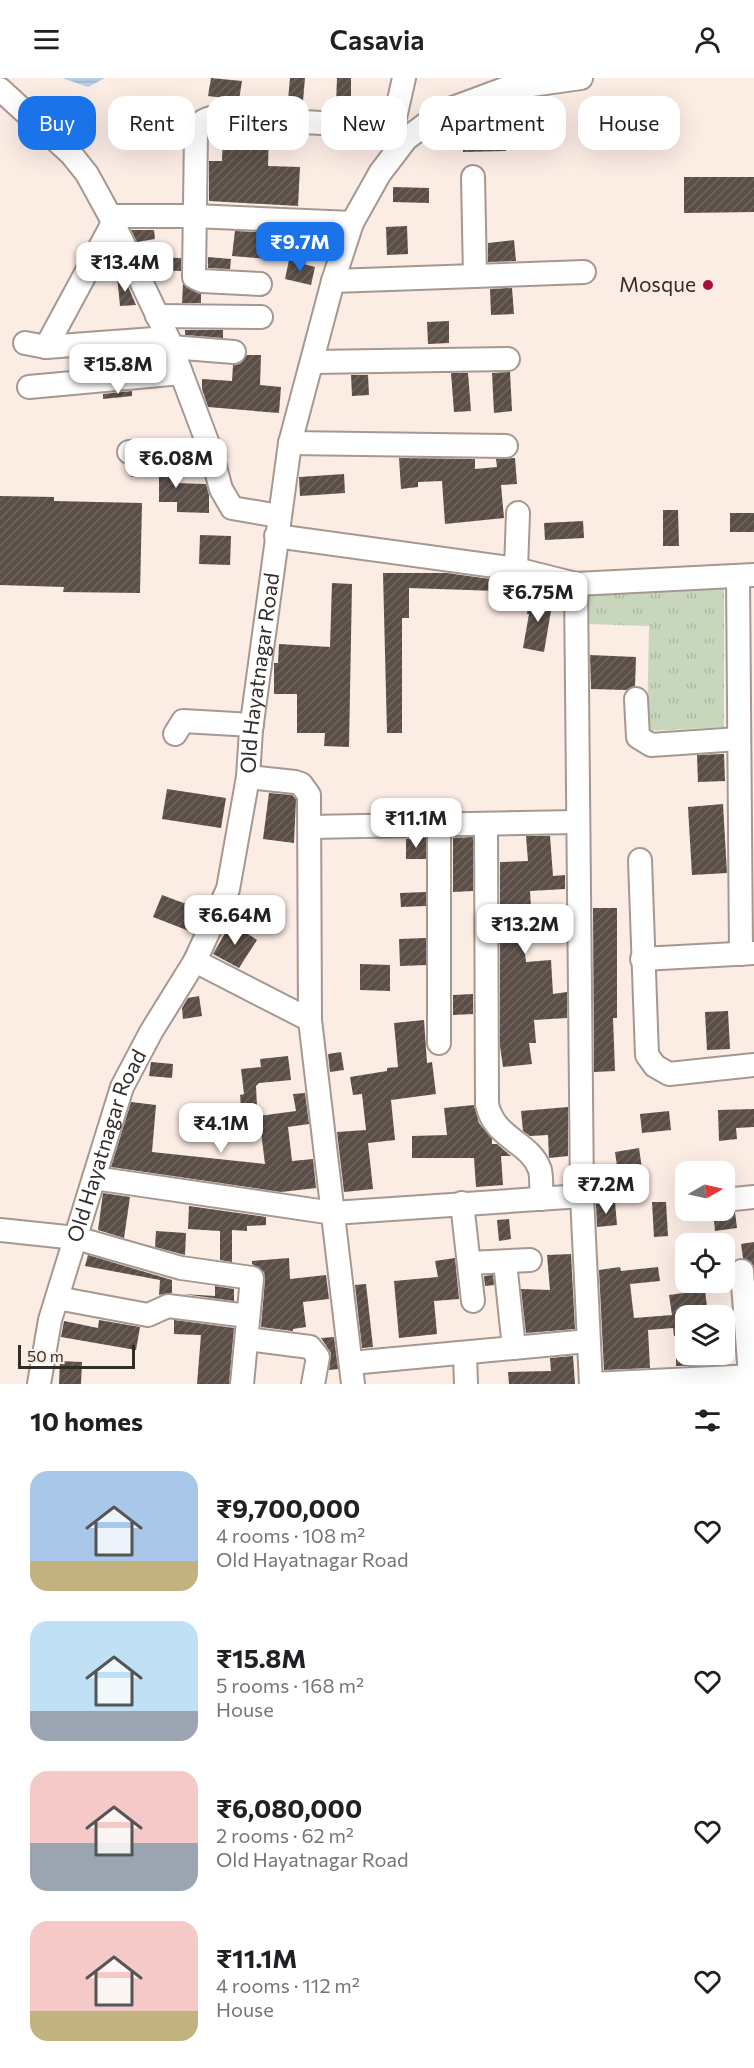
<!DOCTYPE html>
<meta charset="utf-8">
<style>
:root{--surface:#fff;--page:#f2f2f2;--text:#202124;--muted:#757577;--accent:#1a73e8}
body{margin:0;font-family:Commissioner,sans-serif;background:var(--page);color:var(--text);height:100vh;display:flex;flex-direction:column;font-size:22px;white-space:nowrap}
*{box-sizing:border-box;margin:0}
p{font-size:20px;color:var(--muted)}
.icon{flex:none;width:33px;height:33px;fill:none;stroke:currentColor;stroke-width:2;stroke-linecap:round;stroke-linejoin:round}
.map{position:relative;height:1306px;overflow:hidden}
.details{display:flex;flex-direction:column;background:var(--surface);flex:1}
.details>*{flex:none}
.hud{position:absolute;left:18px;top:18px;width:718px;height:54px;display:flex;gap:12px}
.needle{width:39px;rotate:81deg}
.controls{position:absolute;left:675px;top:1083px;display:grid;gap:12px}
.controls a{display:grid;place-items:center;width:60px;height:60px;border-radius:12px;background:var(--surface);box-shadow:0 6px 24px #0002;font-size:30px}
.scale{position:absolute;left:18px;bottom:15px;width:117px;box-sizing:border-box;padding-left:6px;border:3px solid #332d2a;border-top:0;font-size:16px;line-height:21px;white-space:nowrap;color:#332d2a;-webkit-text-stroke:4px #fbece4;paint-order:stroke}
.price{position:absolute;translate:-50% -51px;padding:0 14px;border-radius:12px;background:#fff;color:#222;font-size:20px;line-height:39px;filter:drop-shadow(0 2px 3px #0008)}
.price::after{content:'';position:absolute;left:50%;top:36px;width:18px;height:14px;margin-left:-9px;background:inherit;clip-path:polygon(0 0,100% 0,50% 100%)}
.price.selected{background:var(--accent);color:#fff}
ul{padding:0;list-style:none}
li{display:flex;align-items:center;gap:18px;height:150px;padding:0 30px}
li span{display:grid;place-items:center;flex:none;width:168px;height:120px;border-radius:18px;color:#555}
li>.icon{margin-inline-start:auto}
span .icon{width:72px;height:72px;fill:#fffc;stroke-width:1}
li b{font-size:26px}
h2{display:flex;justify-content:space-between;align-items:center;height:72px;padding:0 30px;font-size:26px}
.tag{padding:0 21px;border-radius:18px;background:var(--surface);box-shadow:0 6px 24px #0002;font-size:21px;line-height:54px}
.tag.selected{background:var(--accent);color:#fff}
header{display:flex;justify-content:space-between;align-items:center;height:78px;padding:0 30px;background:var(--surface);font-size:27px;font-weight:600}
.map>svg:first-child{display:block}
</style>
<header><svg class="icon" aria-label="menu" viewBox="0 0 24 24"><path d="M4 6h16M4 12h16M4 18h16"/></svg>Casavia<svg class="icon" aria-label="person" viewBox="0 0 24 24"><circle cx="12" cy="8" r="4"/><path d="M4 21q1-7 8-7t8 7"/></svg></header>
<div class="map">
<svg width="754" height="1306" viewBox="0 0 754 1306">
<defs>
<pattern id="park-tufts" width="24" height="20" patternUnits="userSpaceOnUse" patternTransform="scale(1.5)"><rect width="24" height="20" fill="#c8d7bc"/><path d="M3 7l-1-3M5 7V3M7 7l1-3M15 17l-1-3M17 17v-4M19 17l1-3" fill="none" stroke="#acb9a2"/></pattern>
<pattern id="water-rules" width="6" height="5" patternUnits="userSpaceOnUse" patternTransform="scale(1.5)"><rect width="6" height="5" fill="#b6cde6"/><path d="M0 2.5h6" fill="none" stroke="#9db0c5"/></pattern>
<pattern id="building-hatch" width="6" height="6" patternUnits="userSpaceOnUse" patternTransform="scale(1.5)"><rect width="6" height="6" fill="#5a4e47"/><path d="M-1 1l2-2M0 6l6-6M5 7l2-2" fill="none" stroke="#6f655f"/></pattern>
</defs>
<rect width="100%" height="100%" fill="#fbece4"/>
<polygon fill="url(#park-tufts)" points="589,509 724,510 724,649 647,653 649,548 588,546"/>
<polygon fill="url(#water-rules)" points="62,0 105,0 88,9"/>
<g fill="url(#building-hatch)">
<polygon points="211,0 242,3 239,22 208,18"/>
<polygon points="290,0 305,0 303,23 288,22"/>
<polygon points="337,0 351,0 351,26 336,26"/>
<polygon points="474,52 475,55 505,54 506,73 463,74 462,53"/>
<polygon points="223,53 269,56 268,88 300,89 298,128 209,123 209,83 222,83"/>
<polygon points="684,99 754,99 754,134 684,135"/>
<polygon points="393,109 429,110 429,125 393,124"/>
<polygon points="407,148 408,176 387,177 386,149"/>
<polygon points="131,152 154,152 155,161 137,164"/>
<polygon points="235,153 283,155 281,182 232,178"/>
<polygon points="514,162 516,183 488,184 488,165"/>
<polygon points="147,179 181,180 181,193 151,192"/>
<polygon points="208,179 231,181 230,191 208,190"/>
<polygon points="289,182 315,189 311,207 285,201"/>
<polygon points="117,197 123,197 136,227 120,228"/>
<polygon points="183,206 201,216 201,225 182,225"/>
<polygon points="512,210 514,236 491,237 490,211"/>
<polygon points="449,243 449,265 428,266 427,244"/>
<polygon points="185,252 223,252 223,260 185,257"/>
<polygon points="121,277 122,287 108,288 107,278"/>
<polygon points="247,277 261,277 260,307 281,309 279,335 208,329 202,311 202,301 232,303 233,287 240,286"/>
<polygon points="510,294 512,333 494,335 492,295"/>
<polygon points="451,295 468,295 471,333 454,334"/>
<polygon points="351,297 368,297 369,317 352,318"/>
<polygon points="132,313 132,318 103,321 103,316"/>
<polygon points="399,380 475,381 475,391 497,389 496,381 515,380 517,406 501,407 504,440 445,446 442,403 418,404 418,409 401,411"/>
<polygon points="131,387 175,387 175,405 206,406 209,417 209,435 177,434 177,424 159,424 159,399 131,399"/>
<polygon points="344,396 345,415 300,418 299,399"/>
<polygon points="0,418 54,419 54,423 142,425 140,515 63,514 64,509 0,507"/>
<polygon points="663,432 678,432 679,468 663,468"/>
<rect x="730" y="435" width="24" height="19"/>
<polygon points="583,443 584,460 545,462 544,445"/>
<polygon points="200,457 231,458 230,487 199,486"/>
<polygon points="383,495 447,495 497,502 497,513 409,510 409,540 402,540 402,655 387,655"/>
<polygon points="332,505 352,506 349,669 324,668 325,655 297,655 297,616 274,616 274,585 278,585 279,566 330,569"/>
<polygon points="529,519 553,521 544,574 523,570 529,536 527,536"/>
<polygon points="590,577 636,579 635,608 626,612 591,611"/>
<polygon points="724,676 725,703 698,704 697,677"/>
<polygon points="167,711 226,720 221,750 162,741"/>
<polygon points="269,715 292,717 296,721 294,765 263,761"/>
<polygon points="723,726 727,795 692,797 688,729"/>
<polygon points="526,758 550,758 553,798 565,797 565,811 530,813 532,847 522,847 526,884 551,882 553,916 567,914 567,940 534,942 536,965 529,965 532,986 503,989 500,968 500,784 528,783"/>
<polygon points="473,759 473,813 453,814 453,760"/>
<polygon points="426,760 426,781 406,781 406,761"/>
<polygon points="426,814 426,828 401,829 400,815"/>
<polygon points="162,817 197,830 189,853 153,839"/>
<polygon points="593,830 617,830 617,940 613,940 615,993 594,994"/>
<polygon points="231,845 257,862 239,890 213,876"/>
<polygon points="426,860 426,887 400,888 399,861"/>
<polygon points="360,886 390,887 390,913 360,912"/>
<polygon points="473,916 473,936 453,937 453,917"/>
<polygon points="199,918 202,938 183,941 182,930 188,920"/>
<polygon points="728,933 730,971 707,972 705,934"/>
<polygon points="424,942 427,985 432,984 436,1016 391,1022 395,1062 368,1065 373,1111 344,1114 337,1054 366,1052 362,1016 353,1017 350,999 387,993 387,990 398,989 394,945"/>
<polygon points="341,974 344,992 330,994 328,976"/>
<polygon points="288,978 291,1002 259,1005 256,1008 257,1029 241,1030 240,1017 244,1016 241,991 261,989 260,981"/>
<polygon points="151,984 173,986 172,1000 149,998"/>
<polygon points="305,1015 309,1046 288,1049 292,1083 313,1081 316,1110 281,1114 111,1089 131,1024 156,1027 152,1074 265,1086 259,1038 296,1033 293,1016"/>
<polygon points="474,1027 479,1045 492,1061 492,1066 497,1066 511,1078 501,1078 503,1107 476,1109 474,1080 412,1080 412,1058 447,1057 444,1030"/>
<polygon points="568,1029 568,1078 549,1080 548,1057 530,1058 523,1053 521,1033"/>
<polygon points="754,1031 754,1049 736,1050 737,1061 719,1063 718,1032"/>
<polygon points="669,1033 671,1052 642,1055 640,1036"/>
<polygon points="639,1070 643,1098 619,1102 615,1074"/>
<polygon points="103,1115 130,1119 124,1160 98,1152"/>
<polygon points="615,1124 617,1147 597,1149 596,1126"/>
<polygon points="652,1124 666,1124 668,1158 654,1159"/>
<polygon points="189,1128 266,1139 266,1147 247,1148 247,1153 232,1152 232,1184 220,1182 220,1153 188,1151"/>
<polygon points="713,1132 735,1134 737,1150 715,1153"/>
<polygon points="509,1141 511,1161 499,1163 497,1142"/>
<polygon points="156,1153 186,1155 185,1177 155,1169"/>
<polygon points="754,1164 754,1188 743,1180 741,1166"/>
<polygon points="571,1176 575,1251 526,1255 521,1211 550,1212 547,1177"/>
<polygon points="88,1177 172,1202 172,1215 159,1217 160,1202 85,1188"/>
<polygon points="289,1180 290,1201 326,1197 329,1221 303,1224 306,1249 293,1251 293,1253 261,1249 265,1201 264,1194 252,1186 252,1183"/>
<polygon points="455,1180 459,1221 434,1223 437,1256 399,1260 394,1203 438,1199 435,1183"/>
<polygon points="620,1189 621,1193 658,1189 660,1203 630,1206 634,1240 672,1237 669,1217 705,1212 707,1229 683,1232 686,1257 674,1258 673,1250 648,1252 650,1290 604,1292 599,1192"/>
<polygon points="493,1197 494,1207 485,1208 484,1198"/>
<polygon points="366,1206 373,1269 362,1270 355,1207"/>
<polygon points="215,1208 234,1211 234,1223 183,1216 215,1218"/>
<polygon points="99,1242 140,1249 136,1272 61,1259 64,1243 98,1250"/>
<polygon points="174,1242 234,1250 229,1306 197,1306 201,1257 174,1256"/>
<polygon points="334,1259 338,1291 329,1292 331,1275 321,1260"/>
<polygon points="676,1276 708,1276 708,1287 676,1288"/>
<polygon points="573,1278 575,1306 509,1306 508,1294 551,1293 550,1280"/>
<polygon points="60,1283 82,1284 81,1306 59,1306"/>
</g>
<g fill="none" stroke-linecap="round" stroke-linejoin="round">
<defs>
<g id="minor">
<polyline points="0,11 71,76 87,96 110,138 168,260 211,374 221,411 232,430 279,438"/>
<polyline points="390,62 404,0"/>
<polyline points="473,99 475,198"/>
<polyline points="110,138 194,138 352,145"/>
<polyline points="333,203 584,194"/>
<path d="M260,206L202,203L194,199L196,55C200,44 203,41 215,39L393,49"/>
<polyline points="157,238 261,239"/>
<polyline points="25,265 46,269 168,260"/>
<polyline points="46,269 113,145"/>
<polyline points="171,269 234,274"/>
<polyline points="313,284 508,281"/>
<polyline points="29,309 181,295"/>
<polyline points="290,365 506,368"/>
<polyline points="129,374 211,374"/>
<polyline points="276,458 516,491 576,506 754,497"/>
<polyline points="516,491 518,435"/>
<polyline points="738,498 741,876"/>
<polyline points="576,506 582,1118 591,1306"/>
<polyline points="636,621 638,659 651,667 739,661"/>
<polyline points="175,656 183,643 252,647"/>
<polyline points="248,699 295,704 301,706 309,717 310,942 353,1306"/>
<polyline points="439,746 439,965"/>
<path d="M486,746L487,1026C494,1061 531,1064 540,1092C542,1101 541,1112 541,1121"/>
<polyline points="310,749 576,744"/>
<polyline points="640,782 647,977 655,988 669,996 754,987"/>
<polyline points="642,881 754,875"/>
<polyline points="195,883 310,942"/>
<polyline points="94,1100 333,1135 582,1118"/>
<polyline points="724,1122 754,1119"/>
<polyline points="462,1125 473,1223"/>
<polyline points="0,1152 76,1160 181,1190 252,1200 242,1306"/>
<polyline points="505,1184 514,1270"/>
<polyline points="469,1185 530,1182"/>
<polyline points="742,1193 750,1298"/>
<polyline points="57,1220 148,1237 168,1228 248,1238"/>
<polyline points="247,1261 310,1269 318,1279 313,1306"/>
<polyline points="465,1275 466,1306"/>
<polyline points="351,1285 588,1263"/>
<path id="s1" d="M39,1306L50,1242L122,1009L151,954L195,883L228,811L248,699L251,652L290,365L333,203L352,145L380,95L406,61L442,34L504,11L581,0"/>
<polyline points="591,1306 754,1298"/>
</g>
</defs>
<use href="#minor" stroke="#a59890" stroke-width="26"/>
<use href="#minor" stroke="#fff" stroke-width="22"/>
</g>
<circle fill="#a70f3f" stroke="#fbece4" stroke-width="2" cx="708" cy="207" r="6"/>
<g text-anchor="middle" stroke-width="6" stroke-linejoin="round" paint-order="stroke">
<g font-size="21" fill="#332d2a" stroke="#fbece4" text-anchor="end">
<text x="696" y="214">Mosque</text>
</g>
<g font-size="21" fill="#332d2a" stroke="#fbece4">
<text dy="7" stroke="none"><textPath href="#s1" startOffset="752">Old Hayatnagar Road</textPath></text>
<text dy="7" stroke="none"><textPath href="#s1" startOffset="248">Old Hayatnagar Road</textPath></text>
</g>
</g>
</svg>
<div class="controls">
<a><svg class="needle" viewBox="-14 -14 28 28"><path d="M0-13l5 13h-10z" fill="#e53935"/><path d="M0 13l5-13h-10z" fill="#757577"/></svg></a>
<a><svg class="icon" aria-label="locate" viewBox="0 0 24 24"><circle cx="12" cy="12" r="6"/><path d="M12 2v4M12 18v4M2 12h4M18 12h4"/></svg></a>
<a><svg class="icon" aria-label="layers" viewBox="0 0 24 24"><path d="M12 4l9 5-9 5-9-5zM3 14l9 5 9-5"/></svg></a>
</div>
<div class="scale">50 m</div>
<b class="price selected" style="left:300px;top:195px">₹9.7M</b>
<b class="price" style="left:125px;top:215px">₹13.4M</b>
<b class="price" style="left:118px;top:317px">₹15.8M</b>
<b class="price" style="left:176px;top:411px">₹6.08M</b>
<b class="price" style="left:538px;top:545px">₹6.75M</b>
<b class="price" style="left:416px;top:771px">₹11.1M</b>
<b class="price" style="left:235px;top:868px">₹6.64M</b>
<b class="price" style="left:525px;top:877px">₹13.2M</b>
<b class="price" style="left:221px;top:1076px">₹4.1M</b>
<b class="price" style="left:606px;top:1137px">₹7.2M</b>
<div class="hud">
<a class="tag selected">Buy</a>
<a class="tag">Rent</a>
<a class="tag">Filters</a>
<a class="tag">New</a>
<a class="tag">Apartment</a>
<a class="tag">House</a>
</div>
</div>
<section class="details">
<h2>10 homes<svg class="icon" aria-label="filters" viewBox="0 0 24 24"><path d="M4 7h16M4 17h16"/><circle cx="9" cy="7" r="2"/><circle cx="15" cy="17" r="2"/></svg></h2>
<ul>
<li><span style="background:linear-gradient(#a9c7e8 75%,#c2b280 0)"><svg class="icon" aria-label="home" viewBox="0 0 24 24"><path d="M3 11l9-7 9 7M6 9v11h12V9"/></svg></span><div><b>₹9,700,000</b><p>4 rooms · 108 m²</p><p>Old Hayatnagar Road</p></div><svg class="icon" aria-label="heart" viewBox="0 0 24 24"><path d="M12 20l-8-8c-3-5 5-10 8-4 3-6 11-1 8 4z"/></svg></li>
<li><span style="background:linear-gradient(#bfe0f5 75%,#9aa5b1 0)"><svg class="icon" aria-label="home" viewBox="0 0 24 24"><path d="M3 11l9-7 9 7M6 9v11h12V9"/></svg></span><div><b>₹15.8M</b><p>5 rooms · 168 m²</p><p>House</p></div><svg class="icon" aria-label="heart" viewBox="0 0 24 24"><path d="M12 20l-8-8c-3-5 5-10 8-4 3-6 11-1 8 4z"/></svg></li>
<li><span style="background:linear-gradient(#f6c9c9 60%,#9aa5b1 0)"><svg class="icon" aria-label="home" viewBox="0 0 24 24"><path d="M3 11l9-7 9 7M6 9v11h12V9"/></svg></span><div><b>₹6,080,000</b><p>2 rooms · 62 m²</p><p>Old Hayatnagar Road</p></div><svg class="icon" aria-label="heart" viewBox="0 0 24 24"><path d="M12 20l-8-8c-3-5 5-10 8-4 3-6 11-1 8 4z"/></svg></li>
<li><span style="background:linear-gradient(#f6c9c9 75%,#c2b280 0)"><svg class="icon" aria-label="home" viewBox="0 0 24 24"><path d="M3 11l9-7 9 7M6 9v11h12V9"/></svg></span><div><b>₹11.1M</b><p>4 rooms · 112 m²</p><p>House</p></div><svg class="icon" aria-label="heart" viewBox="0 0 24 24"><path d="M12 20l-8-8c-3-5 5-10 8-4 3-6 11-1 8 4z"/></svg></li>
</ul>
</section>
